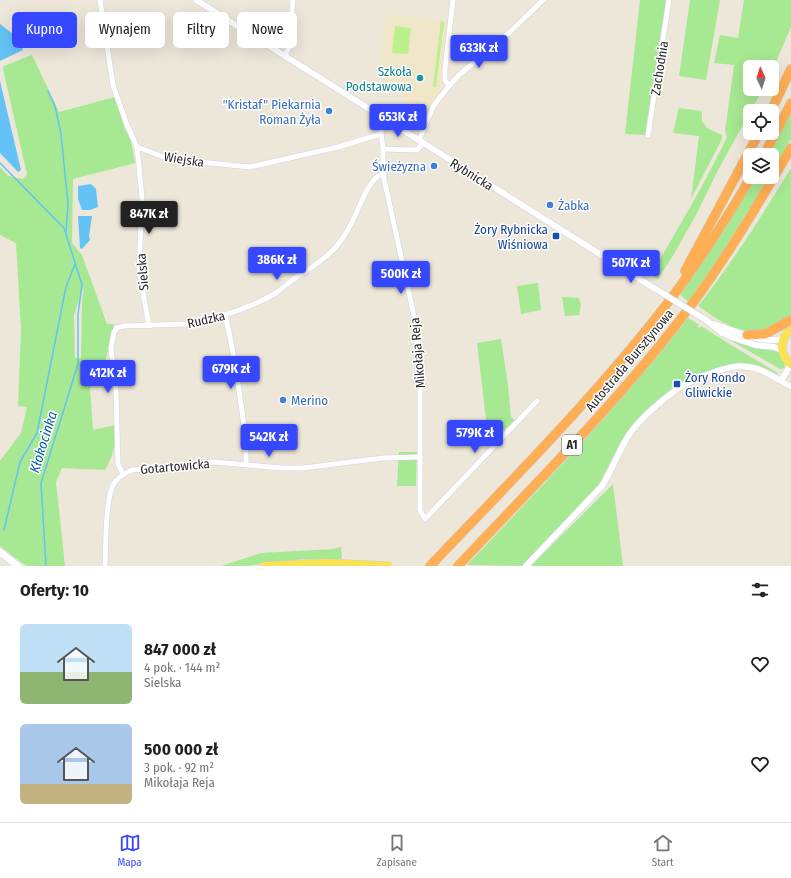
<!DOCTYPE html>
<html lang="pl">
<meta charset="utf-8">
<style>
:root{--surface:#fff;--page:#f2f2f2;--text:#202124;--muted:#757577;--line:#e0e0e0;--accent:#3547ff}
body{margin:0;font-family:"Fira Sans Condensed",sans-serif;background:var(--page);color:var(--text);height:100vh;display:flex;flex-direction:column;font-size:15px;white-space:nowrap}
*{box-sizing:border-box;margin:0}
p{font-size:13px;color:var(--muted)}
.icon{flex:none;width:22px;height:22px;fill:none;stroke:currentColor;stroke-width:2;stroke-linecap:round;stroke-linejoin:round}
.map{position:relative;height:566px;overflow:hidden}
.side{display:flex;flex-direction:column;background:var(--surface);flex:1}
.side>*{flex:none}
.hud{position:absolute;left:12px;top:12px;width:400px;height:36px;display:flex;gap:8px}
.needle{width:26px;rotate:356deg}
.controls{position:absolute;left:743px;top:60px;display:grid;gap:8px}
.controls a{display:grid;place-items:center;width:36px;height:36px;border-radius:6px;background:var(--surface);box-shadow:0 4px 16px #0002;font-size:20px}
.price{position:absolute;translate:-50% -34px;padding:0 9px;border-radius:4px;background:var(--accent);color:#fff;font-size:13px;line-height:26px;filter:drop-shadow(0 1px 2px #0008)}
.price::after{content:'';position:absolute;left:50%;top:24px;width:12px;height:9px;margin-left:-6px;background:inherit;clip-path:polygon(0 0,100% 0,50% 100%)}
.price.active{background:#222;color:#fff}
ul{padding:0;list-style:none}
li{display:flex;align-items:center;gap:12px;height:100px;padding:0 20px}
li span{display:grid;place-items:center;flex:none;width:112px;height:80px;border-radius:6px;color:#555}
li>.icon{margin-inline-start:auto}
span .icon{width:48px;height:48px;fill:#fffc;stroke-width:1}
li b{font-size:17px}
h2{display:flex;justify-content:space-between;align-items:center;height:48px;padding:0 20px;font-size:17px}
.pill{padding:0 14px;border-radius:6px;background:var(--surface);box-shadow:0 4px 16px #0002;font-size:14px;line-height:36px}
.pill.active{background:var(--accent);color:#fff}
.menu{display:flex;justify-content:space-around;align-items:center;height:56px;border-top:1px solid var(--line);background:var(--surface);font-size:11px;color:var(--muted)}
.menu a{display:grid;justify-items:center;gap:2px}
.menu .active{color:var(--accent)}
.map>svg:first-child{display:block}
</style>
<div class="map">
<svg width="791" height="566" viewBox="0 0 791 566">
<rect width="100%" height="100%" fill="#ede7da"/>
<polygon fill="#f0e7c8" points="386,14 449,21 442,91 432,103 424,127 416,132 397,117 407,100 379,76"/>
<g fill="#a7e892" fill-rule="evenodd">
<polygon points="640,0 666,0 645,135 625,134"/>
<polygon points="690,0 720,0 706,80 679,76"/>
<path d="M744,0H791V27L772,71V67H750V89H763L718,170L697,213L674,254L658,279L650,274L653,271C679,227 705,183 727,137L725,131L734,65L714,63L720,35L738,38Z"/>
<path d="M32,55L59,112L115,97L124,127L131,141L135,163L73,179L72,243L82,255L107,324H114L106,359L90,388L93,430L115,425C115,443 115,453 105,470L62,468L56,482L65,566H26L0,546V461L21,433L27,407L18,406L21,330L16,243L0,235V167L8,176L23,179L27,174L3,69L4,66ZM84,286L82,302L81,358H75L74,315Z"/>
<polygon points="679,108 701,111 702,114 702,121 707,128 722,135 722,139 691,199 699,136 673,133"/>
<polygon points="791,111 791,139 772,173 772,155 768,155"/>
<path d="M791,168V317C782,321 772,328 763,330C739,336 717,319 698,306C733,262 762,215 791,168Z"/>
<polygon points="755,177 769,177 721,256 689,302 679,294"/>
<polygon points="538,283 541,310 521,314 517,286"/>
<polygon points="562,297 579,298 581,305 579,315 565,316"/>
<path d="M688,318L698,324L699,329L701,326L731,345L778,373L776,374L754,364L735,363L695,375L673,387L644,412L631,426L621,441L599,484L547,541L522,566L467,565C543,485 620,405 688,318Z"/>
<polygon points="729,338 777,351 784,362 785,368 780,369 728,339"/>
<polygon points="501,339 508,385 511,417 515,420 489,444 477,343"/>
<polygon points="399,452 417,452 416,486 397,486"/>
<polygon points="613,484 623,566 531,566"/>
<polygon points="341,547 342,559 303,559 246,566 221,566 261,553 333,549"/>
</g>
<g fill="#bcf08d">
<polygon points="441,21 444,22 436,87 433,87"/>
<polygon points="395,26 411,28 408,54 392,53"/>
</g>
<g fill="#65c2f7">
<polygon points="0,24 21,40 23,50 0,61"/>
<polygon points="0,81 21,170 18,172 0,153"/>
<polygon points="91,184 96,189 98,207 90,210 82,210 78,199 78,186"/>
<polygon points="78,216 92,216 89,236 90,240 82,249 80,248"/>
</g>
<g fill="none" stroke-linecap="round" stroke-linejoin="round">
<g stroke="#65c2f7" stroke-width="1.5">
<polyline points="48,91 55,106 61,134 68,204 66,232"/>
<polyline points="0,163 64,228 82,285 78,314 78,364 41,483 46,566"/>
<polyline points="4,530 20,462 37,433 66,287 75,264"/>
</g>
<defs>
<g id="minor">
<polyline points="100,0 113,85 127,125 137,147 169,159 250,167 338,147 381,134"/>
<polyline points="285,56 289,47 293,0"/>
<polyline points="449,86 445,80 445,69 453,0"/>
<polyline points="386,120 381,132 383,149 383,174 416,325 420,392 420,510 425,519 537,401"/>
<polyline points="648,135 669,0"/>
<polyline points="419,140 434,105 449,86 459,75 511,31 543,0"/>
<polyline points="137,147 142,197 139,270 149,326"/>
<polyline points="383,149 417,150 423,143"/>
<path d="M225,315C232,342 236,369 240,397C243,419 247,442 246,464"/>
<polyline points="781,381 791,387"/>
<path d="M123,474L118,464L116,390L111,349L114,332L117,328L123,326L187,324C218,318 249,309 276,293C282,288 289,283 295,278C310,269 324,260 336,247C342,240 347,232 351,224C358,212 369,176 383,174"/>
<path d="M105,566C106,546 105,502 113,485C117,478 125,473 132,470L214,462L281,468H303L383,458L420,457"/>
</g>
<g id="tertiary">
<polyline points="196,0 649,285"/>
<polyline points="706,320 722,333 734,338 755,345 774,347 782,350"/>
<path d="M714,324C736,331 759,344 783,339"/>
<path d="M526,566L602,486C613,469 619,449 631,432C643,416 668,394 686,384C696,378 707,375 717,371C727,368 737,365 748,367C760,368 771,375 781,381L791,364"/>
</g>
<polyline id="secondary" points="0,552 18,566"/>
<g id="primary">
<path d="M791,330C779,339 779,355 791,364"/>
<polyline points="264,566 326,563 388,566"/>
</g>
<g id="motorway">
<polyline points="771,111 791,69"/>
<polyline points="764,155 791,103"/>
<polyline points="685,271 759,133"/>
<polyline points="747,335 765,334 791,320"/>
<path d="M430,566C511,481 594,398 666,305C697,265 725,221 751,177"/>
<path d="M458,566C538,481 622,398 692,304C729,254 760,201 791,148"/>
</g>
</defs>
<use href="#minor" stroke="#cfd1e4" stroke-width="6"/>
<use href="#tertiary" stroke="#cfd1e4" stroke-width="7"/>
<use href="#secondary" stroke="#cfd1e4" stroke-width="8"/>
<use href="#primary" stroke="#ccc" stroke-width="9"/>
<use href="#motorway" stroke="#ccc" stroke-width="10"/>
<use href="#minor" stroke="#fff" stroke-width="5"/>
<use href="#tertiary" stroke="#fff" stroke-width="6"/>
<use href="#secondary" stroke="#fff" stroke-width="7"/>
<use href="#primary" stroke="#fae352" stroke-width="8"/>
<use href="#motorway" stroke="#ffae53" stroke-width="9"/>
<defs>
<polyline id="tertiary-bridge" points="649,285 706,320"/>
</defs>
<use href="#tertiary-bridge" stroke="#cfd1e4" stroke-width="7" stroke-linecap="butt"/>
<use href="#tertiary-bridge" stroke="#fff" stroke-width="6"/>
</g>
<circle fill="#0f9aa8" stroke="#fff" stroke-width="1.5" cx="420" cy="78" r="4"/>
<g fill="#3f7fe0" stroke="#fff" stroke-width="1.5">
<circle cx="329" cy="111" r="4"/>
<circle cx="434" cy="166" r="4"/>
<circle cx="550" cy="205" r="4"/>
<circle cx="283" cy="400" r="4"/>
</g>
<g fill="#1a4fb4" stroke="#fff" stroke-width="1.5">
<rect x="552" y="232" width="8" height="8" rx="2"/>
<rect x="673" y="380" width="8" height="8" rx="2"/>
</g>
<g text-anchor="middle" stroke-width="3" stroke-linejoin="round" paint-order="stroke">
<rect fill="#fff" stroke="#696969" stroke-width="1" x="562" y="435" width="20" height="20" rx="3"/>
<g font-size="12" font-weight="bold" fill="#292929">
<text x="572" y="449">A1</text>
</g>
<g font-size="13" fill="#292929" stroke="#fff">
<text transform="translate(659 68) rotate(-81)" y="5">Zachodnia</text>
<text transform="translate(184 159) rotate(9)" y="5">Wiejska</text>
<text transform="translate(472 174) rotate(32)" y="5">Rybnicka</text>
<text transform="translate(142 272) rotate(-95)" y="5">Sielska</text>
<text transform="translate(206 319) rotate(-13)" y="5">Rudzka</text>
<text transform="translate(417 353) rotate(-95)" y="5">Mikołaja Reja</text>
<text transform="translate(629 360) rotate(-50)" y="5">Autostrada Bursztynowa</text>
<text transform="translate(175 466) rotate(-5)" y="5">Gotartowicka</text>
</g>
<g font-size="13" fill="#0d838f" stroke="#fff" text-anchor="end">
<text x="412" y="76">Szkoła<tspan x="412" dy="15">Podstawowa</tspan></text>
</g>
<g font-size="13" fill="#366cbe" stroke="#fff" text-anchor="end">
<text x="321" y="109">"Kristaf" Piekarnia<tspan x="321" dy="15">Roman Żyła</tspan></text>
<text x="426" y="171">Świeżyzna</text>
<text x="558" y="210" text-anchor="start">Żabka</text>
<text x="291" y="405" text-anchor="start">Merino</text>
</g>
<g font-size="13" fill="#164399" stroke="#fff" text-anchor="end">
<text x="548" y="234">Żory Rybnicka<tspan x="548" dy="15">Wiśniowa</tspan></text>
<text x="685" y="382" text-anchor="start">Żory Rondo<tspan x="685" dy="15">Gliwickie</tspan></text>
</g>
<g font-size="14" font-style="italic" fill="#045da3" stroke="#fff">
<text transform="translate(43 442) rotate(-73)" y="5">Kłokocinka</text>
</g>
</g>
</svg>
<div class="controls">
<a><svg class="needle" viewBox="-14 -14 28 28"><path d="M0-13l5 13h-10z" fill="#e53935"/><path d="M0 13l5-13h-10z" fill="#757577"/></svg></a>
<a><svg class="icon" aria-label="locate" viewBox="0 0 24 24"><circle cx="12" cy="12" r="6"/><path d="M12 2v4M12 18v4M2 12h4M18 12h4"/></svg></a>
<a><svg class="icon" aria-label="layers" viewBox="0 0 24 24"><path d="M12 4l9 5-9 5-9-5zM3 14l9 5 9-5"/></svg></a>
</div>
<b class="price" style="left:479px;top:69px">633K zł</b>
<b class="price" style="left:398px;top:138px">653K zł</b>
<b class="price active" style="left:149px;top:235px">847K zł</b>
<b class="price" style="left:277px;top:281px">386K zł</b>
<b class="price" style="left:631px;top:284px">507K zł</b>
<b class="price" style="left:401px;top:295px">500K zł</b>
<b class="price" style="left:231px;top:390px">679K zł</b>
<b class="price" style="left:108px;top:394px">412K zł</b>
<b class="price" style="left:475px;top:454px">579K zł</b>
<b class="price" style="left:269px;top:458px">542K zł</b>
<div class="hud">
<a class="pill active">Kupno</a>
<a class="pill">Wynajem</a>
<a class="pill">Filtry</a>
<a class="pill">Nowe</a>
</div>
</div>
<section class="side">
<h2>Oferty: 10<svg class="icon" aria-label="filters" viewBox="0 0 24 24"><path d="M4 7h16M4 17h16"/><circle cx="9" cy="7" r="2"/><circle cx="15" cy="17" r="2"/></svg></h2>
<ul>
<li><span style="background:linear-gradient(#bfe0f5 60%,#8fb573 0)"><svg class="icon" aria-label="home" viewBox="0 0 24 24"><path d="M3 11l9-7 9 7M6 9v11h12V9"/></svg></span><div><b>847 000 zł</b><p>4 pok. · 144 m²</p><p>Sielska</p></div><svg class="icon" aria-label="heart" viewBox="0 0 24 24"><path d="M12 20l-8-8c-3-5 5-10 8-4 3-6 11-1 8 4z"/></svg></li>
<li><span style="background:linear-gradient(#a9c7e8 75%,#c2b280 0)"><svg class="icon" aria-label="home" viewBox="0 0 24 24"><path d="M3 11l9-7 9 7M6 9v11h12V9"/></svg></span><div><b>500 000 zł</b><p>3 pok. · 92 m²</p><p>Mikołaja Reja</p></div><svg class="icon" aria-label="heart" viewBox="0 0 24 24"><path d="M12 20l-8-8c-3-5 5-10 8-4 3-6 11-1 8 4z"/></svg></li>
</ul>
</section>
<nav class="menu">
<a class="active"><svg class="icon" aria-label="map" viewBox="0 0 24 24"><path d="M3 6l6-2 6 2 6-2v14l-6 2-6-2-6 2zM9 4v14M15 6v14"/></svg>Mapa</a>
<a><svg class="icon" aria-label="saved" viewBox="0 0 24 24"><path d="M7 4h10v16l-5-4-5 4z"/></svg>Zapisane</a>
<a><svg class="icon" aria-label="home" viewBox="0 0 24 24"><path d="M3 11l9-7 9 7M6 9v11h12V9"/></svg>Start</a>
</nav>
